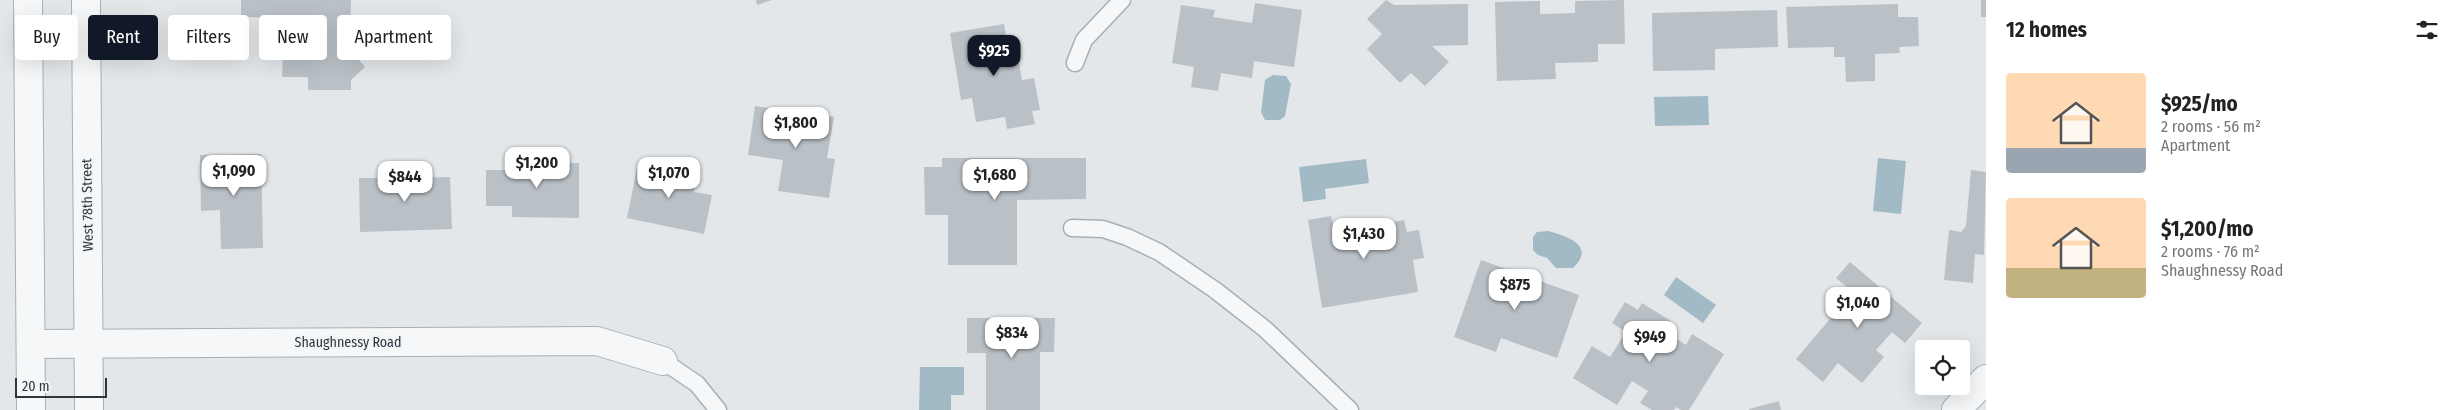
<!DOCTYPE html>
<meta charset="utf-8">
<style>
:root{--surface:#fff;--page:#f2f2f2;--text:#222;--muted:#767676;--accent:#111827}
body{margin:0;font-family:"Fira Sans Condensed",sans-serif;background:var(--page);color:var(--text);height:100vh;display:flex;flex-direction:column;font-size:19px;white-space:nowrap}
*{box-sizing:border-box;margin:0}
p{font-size:16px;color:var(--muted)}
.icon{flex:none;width:28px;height:28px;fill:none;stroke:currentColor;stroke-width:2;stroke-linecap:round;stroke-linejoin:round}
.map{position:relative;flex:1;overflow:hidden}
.details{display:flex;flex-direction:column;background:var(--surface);width:475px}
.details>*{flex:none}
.top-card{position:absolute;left:15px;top:15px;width:475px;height:45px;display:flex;gap:10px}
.buttons{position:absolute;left:1915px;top:340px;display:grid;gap:10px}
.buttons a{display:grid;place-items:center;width:55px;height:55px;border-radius:5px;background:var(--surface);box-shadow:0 5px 20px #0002;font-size:25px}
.scale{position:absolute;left:15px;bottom:12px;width:92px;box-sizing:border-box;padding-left:5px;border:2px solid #2c3740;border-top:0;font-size:14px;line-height:18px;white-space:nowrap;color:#2c3740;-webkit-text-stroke:4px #f2f5f7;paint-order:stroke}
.price{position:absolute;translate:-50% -42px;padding:0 11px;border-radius:10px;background:#fff;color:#222;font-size:16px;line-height:32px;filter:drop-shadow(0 1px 2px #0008)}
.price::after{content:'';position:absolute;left:50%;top:30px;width:15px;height:11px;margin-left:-8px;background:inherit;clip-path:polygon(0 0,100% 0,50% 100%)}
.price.active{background:var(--accent);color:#fff}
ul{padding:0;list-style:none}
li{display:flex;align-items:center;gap:15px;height:125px;padding:0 20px}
li span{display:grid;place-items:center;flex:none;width:140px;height:100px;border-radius:5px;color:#555}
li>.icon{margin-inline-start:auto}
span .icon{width:60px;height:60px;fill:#fffc;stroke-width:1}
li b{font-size:21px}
h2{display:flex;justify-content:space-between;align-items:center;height:60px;padding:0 20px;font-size:21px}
.chip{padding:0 18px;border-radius:5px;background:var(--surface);box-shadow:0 5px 20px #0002;font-size:18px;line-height:45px}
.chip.active{background:var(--accent);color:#fff}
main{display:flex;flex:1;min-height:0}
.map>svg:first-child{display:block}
</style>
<main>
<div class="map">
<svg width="1986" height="410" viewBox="0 0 1986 410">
<rect width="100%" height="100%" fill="#e3e7ea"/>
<g fill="#a1bac6">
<polygon points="1273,75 1286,76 1291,84 1285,116 1280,120 1265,120 1261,112 1265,80"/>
<polygon points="1708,96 1709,125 1655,126 1654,97"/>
<polygon points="1878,158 1906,161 1901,214 1873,211"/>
<polygon points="1366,159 1369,183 1325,189 1326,199 1303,202 1299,167"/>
<path d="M1548,231C1566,236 1597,245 1573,268H1556L1547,258L1538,255L1533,250V237L1537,232Z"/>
<polygon points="1676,277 1716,305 1703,323 1664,295"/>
<polygon points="920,367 964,367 964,395 951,395 951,410 919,410"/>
</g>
<g fill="#bac1c6">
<polygon points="241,0 351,0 350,50 365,67 351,80 351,90 308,90 308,77 282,77 283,55 295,55 295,18 241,17"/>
<polygon points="756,0 772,0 757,5"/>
<polygon points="1386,0 1394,5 1468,4 1468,45 1432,46 1449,62 1425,86 1411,73 1400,83 1367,49 1382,34 1367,19"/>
<polygon points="1624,0 1625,44 1598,44 1598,62 1555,63 1556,79 1497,81 1495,2 1540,1 1540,14 1575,13 1575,1"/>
<rect x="1981" y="0" width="5" height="17"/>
<polygon points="1255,3 1302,10 1294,67 1254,61 1252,78 1221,73 1218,91 1191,87 1194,67 1172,63 1181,5 1215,10 1213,17 1252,23"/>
<polygon points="1898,4 1898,17 1918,17 1919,46 1899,47 1900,53 1875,54 1875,81 1846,82 1845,57 1834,57 1834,47 1788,48 1786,7"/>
<polygon points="1777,10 1778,47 1715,49 1715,70 1653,71 1652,13"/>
<polygon points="1004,24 1007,42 1015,40 1022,80 1034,78 1040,110 1032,111 1035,124 1007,129 1005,117 976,122 972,98 961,100 950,33"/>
<polygon points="755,106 834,117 827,158 835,159 829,198 778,191 783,160 748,155"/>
<polygon points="261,154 263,248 221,249 220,210 201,211 200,155"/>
<polygon points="534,156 563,156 563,163 579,163 579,218 512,217 512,206 486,206 486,170 513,170 513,165 534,165"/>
<polygon points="942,158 1086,158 1086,199 1017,200 1017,265 948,265 948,215 925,215 924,167 942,167"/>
<polygon points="638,163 697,175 694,192 712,195 704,234 627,218"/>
<polygon points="417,169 417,178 450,177 452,229 360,232 359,178 393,178 392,170"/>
<polygon points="1971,170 1986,172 1984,255 1975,254 1973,283 1944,280 1949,230 1961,232 1966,226"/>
<polygon points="1331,216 1333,224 1363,218 1364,227 1404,220 1407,232 1419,230 1424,258 1413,260 1418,292 1322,308 1308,220"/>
<polygon points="1481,260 1579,295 1557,358 1501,338 1496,352 1454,337"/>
<polygon points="1850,262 1922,323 1905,343 1892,332 1876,350 1884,357 1862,383 1838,363 1823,382 1796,359 1853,292 1836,278"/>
<polygon points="1625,302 1638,310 1642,303 1671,321 1665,332 1686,345 1692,334 1724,354 1689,410 1681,410 1676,407 1674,410 1652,410 1640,403 1648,391 1632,381 1617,405 1573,378 1592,346 1610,357 1626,332 1612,323"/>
<polygon points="967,318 1055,318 1054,352 1040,352 1040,410 986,410 986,353 967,353"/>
<polygon points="1779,401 1781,410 1749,410 1749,409"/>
</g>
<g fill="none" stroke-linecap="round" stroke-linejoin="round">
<defs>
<g id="service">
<polyline points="1075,63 1084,40 1122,0"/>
<polyline points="1072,228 1103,229 1127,237 1159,252 1215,290 1265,329 1350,410"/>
<polyline points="663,361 697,384 718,410"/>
</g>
<g id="minor">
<polyline points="31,344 597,341 663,361"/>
<polyline points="1956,410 1986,379"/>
</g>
<g id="tertiary">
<polyline points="28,0 31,410"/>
<polyline points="86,0 89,410"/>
</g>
</defs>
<use href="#service" stroke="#a8afb4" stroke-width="19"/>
<use href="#minor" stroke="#a8afb4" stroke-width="30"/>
<use href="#tertiary" stroke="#a8afb4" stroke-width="30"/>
<use href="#service" stroke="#f5f7f8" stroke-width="16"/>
<use href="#minor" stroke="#f5f7f8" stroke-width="28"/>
<use href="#tertiary" stroke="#f5f7f8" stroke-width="28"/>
</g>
<g text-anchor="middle" stroke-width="4" stroke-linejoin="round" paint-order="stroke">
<g font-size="14" fill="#2c3740" stroke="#f2f5f7">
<text transform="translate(87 205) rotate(-91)" y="5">West 78th Street</text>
<text x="348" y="347">Shaughnessy Road</text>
</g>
</g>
</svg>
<div class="buttons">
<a><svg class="icon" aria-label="locate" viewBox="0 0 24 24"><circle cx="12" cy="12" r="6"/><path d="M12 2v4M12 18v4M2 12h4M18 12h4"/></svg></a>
</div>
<div class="scale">20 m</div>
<b class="price active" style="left:994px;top:77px">$925</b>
<b class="price" style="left:796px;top:149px">$1,800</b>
<b class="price" style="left:537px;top:189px">$1,200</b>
<b class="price" style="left:234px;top:197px">$1,090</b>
<b class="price" style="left:669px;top:199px">$1,070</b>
<b class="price" style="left:995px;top:201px">$1,680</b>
<b class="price" style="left:405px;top:203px">$844</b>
<b class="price" style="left:1364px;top:260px">$1,430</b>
<b class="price" style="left:1515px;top:311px">$875</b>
<b class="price" style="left:1858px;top:329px">$1,040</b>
<b class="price" style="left:1012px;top:359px">$834</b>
<b class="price" style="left:1650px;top:363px">$949</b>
<div class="top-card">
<a class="chip">Buy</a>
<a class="chip active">Rent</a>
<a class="chip">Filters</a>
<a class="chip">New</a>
<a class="chip">Apartment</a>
</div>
</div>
<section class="details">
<h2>12 homes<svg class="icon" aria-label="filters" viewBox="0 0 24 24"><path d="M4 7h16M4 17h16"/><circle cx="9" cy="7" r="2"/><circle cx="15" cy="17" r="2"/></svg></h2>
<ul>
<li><span style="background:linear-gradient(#ffd9b3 75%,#9aa5b1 0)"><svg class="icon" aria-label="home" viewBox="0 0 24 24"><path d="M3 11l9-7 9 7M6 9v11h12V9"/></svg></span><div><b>$925/mo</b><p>2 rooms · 56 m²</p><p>Apartment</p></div></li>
<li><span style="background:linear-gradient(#ffd9b3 70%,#c2b280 0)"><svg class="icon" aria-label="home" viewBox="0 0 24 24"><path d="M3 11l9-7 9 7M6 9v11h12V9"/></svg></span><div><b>$1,200/mo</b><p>2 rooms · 76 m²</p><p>Shaughnessy Road</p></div></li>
</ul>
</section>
</main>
